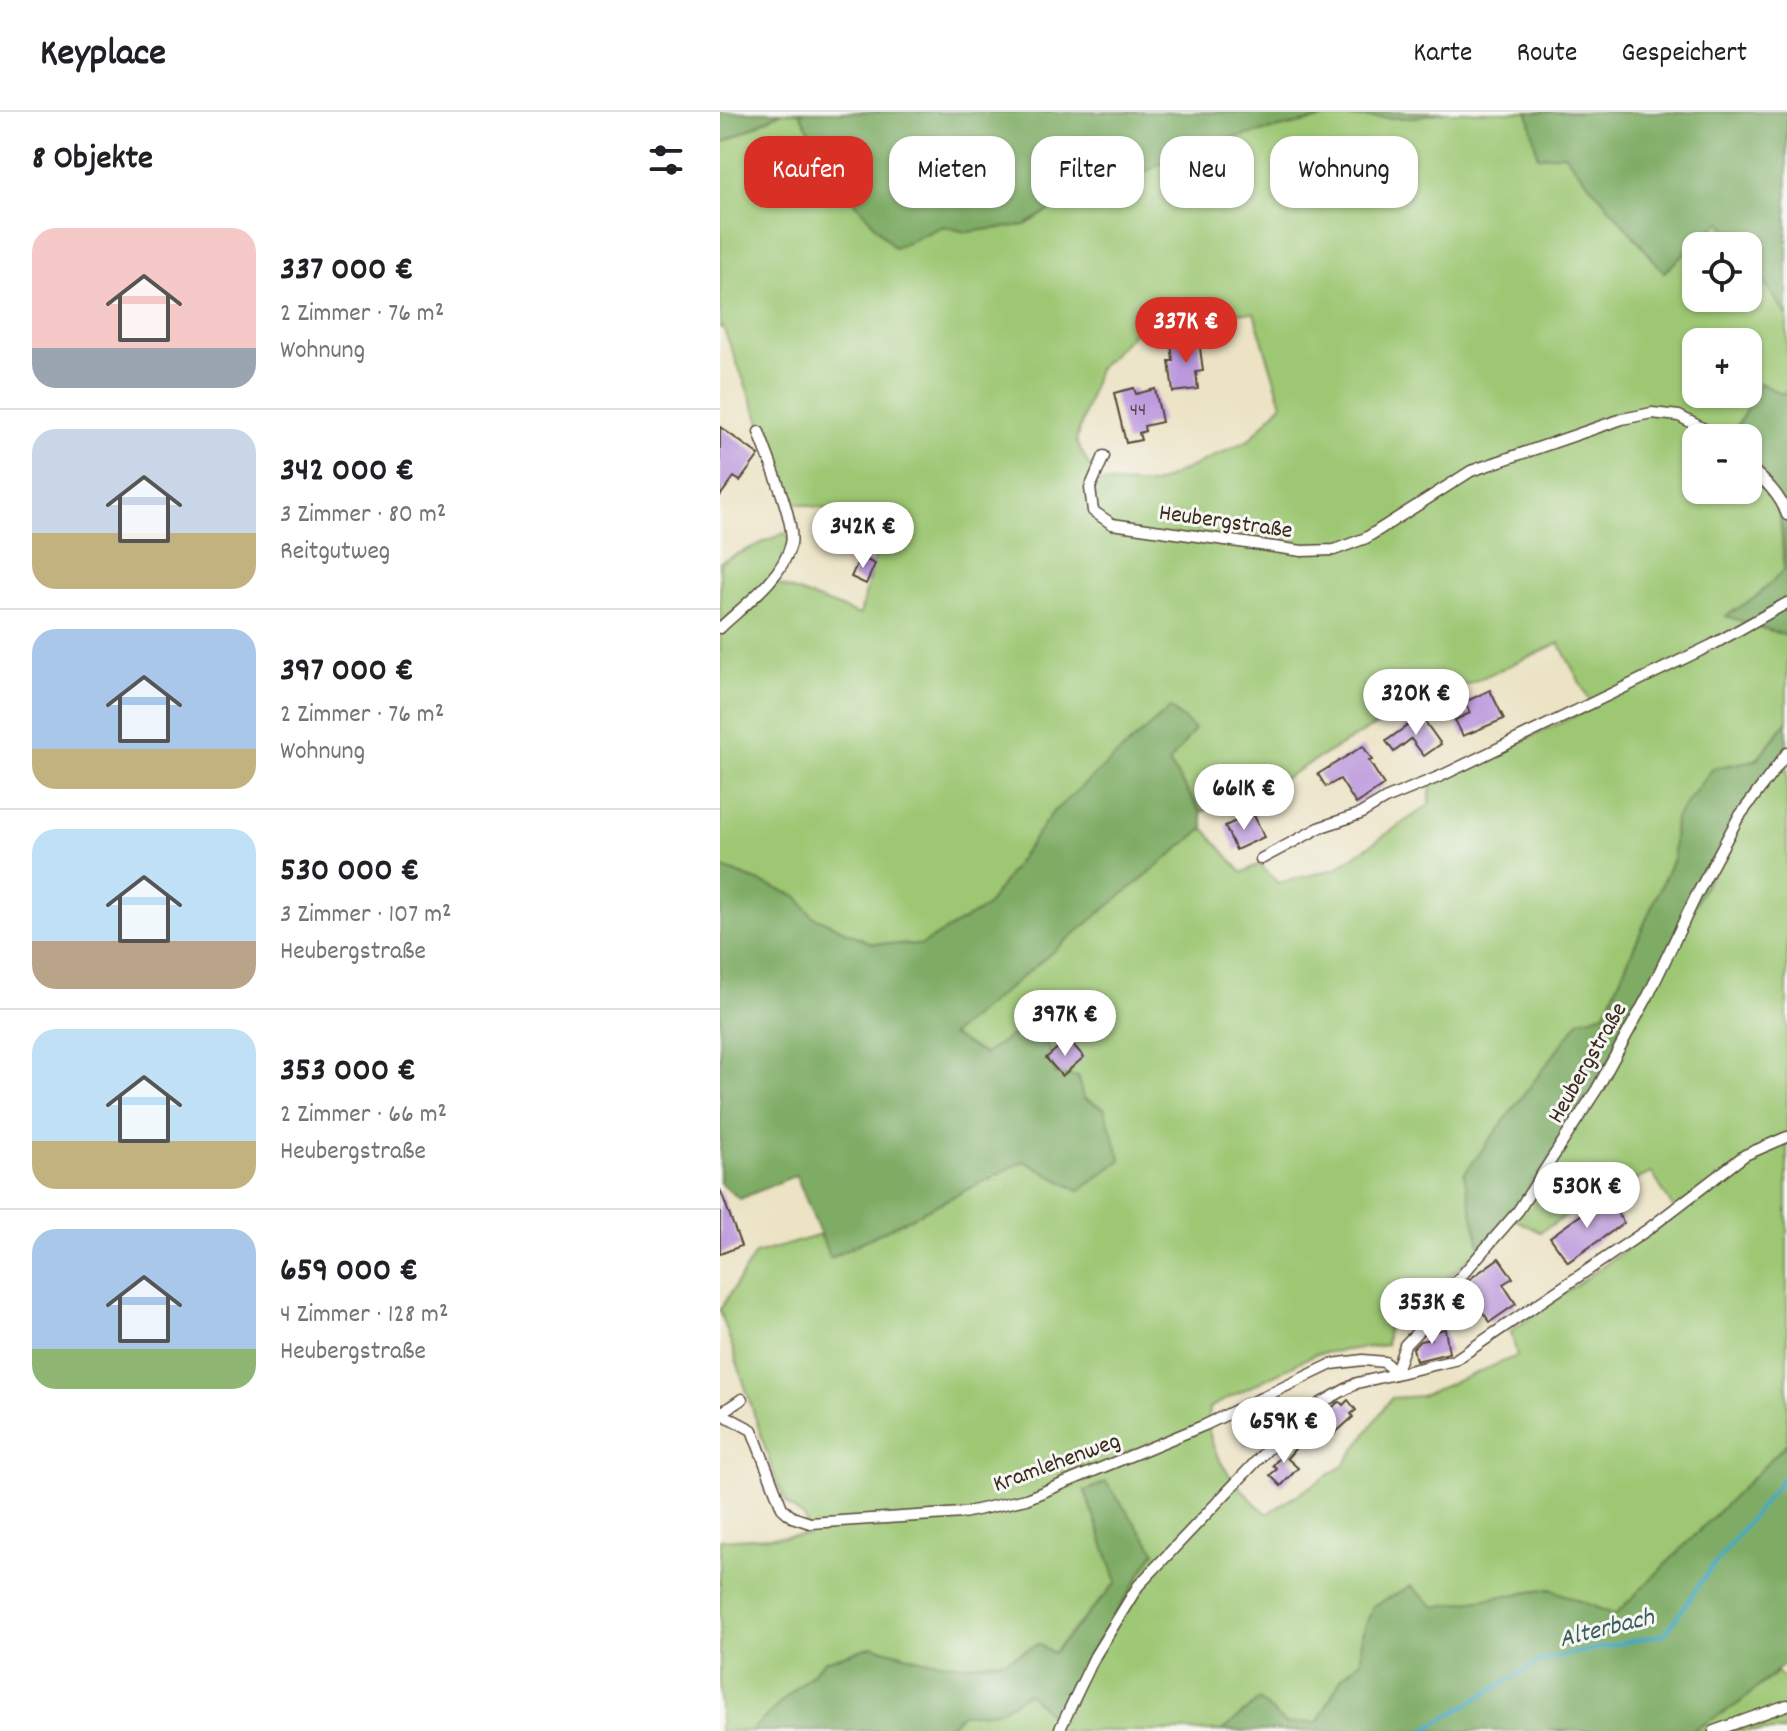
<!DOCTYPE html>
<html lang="de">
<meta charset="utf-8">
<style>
:root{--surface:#fff;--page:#f2f2f2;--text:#202124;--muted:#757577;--line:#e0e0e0;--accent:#d93025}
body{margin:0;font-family:Dekko,sans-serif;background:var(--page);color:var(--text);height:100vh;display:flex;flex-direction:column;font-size:30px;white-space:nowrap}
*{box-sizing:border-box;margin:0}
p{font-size:26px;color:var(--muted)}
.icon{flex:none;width:44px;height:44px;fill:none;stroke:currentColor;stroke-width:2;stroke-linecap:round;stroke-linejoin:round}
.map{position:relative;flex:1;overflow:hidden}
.sheet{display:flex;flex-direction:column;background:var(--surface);width:720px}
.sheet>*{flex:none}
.top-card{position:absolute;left:24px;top:24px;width:760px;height:72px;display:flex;gap:16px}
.tools{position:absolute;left:962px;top:120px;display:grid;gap:16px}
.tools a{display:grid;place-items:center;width:80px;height:80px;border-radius:16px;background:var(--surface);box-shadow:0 2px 6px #0004;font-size:40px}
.price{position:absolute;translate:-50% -68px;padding:0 18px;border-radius:28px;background:#fff;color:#222;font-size:26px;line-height:52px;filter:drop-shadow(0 2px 4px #0008)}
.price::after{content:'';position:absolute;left:50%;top:48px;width:24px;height:18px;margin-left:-12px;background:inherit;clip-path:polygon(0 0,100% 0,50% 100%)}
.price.selected{background:var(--accent);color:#fff}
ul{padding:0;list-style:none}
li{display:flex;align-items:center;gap:24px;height:200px;padding:0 32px}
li+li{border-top:2px solid var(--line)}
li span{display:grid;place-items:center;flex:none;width:224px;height:160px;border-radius:24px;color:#555}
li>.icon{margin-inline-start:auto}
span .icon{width:96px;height:96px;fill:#fffc;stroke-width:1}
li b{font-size:34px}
h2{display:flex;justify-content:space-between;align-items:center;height:96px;padding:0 32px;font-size:34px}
.pill{padding:0 28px;border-radius:24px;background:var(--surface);box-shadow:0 2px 6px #0004;font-size:28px;line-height:72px}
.pill.selected{background:var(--accent);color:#fff}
header{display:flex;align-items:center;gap:48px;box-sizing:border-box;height:112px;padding:0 40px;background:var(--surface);border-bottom:2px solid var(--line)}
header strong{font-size:38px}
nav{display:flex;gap:44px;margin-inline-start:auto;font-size:28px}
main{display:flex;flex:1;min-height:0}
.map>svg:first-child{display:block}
</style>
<header>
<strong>Keyplace</strong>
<nav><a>Karte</a><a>Route</a><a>Gespeichert</a></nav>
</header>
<main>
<section class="sheet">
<h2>8 Objekte<svg class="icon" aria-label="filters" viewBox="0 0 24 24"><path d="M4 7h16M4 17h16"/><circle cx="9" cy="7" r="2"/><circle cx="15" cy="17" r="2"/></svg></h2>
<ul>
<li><span style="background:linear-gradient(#f6c9c9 75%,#9aa5b1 0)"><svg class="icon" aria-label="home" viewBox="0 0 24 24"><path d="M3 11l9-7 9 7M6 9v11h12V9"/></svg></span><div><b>337 000 €</b><p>2 Zimmer · 76 m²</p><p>Wohnung</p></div></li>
<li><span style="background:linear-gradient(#c9d6e8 65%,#c2b280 0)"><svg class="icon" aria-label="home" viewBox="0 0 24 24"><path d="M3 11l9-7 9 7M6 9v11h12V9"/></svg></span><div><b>342 000 €</b><p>3 Zimmer · 80 m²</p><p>Reitgutweg</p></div></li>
<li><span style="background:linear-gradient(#a9c7e8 75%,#c2b280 0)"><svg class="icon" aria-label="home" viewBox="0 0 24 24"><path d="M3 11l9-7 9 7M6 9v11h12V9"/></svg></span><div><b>397 000 €</b><p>2 Zimmer · 76 m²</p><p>Wohnung</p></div></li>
<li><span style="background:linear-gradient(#bfe0f5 70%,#b9a48a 0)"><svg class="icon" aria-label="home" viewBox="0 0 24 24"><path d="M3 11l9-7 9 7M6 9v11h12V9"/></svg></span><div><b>530 000 €</b><p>3 Zimmer · 107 m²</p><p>Heubergstraße</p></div></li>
<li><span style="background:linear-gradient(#bfe0f5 70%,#c2b280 0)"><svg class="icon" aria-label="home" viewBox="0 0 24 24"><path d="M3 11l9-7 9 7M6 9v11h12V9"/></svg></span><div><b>353 000 €</b><p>2 Zimmer · 66 m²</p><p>Heubergstraße</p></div></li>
<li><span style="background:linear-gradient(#a9c7e8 75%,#8fb573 0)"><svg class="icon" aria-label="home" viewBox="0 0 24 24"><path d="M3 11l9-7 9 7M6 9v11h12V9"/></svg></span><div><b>659 000 €</b><p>4 Zimmer · 128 m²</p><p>Heubergstraße</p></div></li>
</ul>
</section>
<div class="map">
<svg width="1067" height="1619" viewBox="0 0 1067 1619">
<rect width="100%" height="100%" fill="#f6f6f2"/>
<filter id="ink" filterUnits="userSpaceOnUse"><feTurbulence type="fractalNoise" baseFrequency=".0125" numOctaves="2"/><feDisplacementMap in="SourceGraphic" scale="16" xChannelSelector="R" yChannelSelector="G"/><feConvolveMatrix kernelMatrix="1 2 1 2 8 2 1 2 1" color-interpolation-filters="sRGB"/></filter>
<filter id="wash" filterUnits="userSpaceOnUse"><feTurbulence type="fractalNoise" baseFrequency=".006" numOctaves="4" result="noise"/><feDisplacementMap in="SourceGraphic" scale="32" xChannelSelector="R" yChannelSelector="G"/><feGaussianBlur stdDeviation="1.8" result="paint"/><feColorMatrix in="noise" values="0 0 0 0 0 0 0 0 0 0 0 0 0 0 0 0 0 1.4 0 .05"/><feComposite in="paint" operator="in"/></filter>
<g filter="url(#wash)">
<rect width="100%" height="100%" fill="#ece3c4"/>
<g fill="#9dc773" stroke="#6c7848" stroke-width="2" fill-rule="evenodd">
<path d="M62,0H79L118,70L174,136L223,114L246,120L305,113L357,82L386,84L441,51L499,29L609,5L688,6L725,0H808L818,44L844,41L944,160L1001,108L1019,134H976V186H1028V147L1067,204V278L1062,283L1040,271L1011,326H976V378H1028L1029,365L1052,383L1060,404L1064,459L1036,485L1007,504L1067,524V610L1036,648L993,656L955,706L953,747L885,901L760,1136L723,1170L669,1207L666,1233L595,1242L489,1296C483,1341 516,1374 547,1402L624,1353L671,1286L701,1284L797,1244L791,1219L957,1102L932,1061L880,1083L820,1120L794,1107L1000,738L1067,640V1331L895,1503L830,1477L715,1495L642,1523L641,1549L622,1565L598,1610L566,1612L539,1588L502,1619H223L242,1602L279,1599L308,1581L331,1603L435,1440L365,1379L397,1470L333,1541L318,1532L286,1548L243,1553L203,1548L153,1534L105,1549L31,1619H0V1428L88,1423L85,1406L68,1393L57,1372L0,1198L35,1142L101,1123L111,1146L304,1049L384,996L363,986L335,963L329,935L264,942L230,923L484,716L522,761L539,752L558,771L615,757L709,693L711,673L873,595L839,531L647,618L561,668L481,700L449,651L332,701L266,795L201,833L151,831L92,804L77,784L0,755V450L64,421L75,429L54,471L140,503L164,408L71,390L3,215L0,216V32ZM437,197L534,201L562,292L529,328L432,373L378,370L356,329L378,257ZM976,230H1028V282H976Z"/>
<polygon points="1057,1560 1067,1569 1067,1619 972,1619 1018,1592"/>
</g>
<g fill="#7eac65" stroke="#5c6b42" stroke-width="2">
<polygon points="0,0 62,0 0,32"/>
<polygon points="79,0 725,0 688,6 609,5 499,29 441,51 386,84 357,82 305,113 246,120 223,114 174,136 118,70"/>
<polygon points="808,0 1067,0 1067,204 1028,147 1028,134 1019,134 1001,109 944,160 844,42 818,45"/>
<path d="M1040,271L1062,282L1067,278V524L1006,504L1036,485L1064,458C1062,421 1067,384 1028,366V326H1011Z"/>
<polygon points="450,596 475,617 449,651 481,700 484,716 231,923 264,942 311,910 329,935 335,962 358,965 363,986 384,996 401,1048 359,1079 304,1049 110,1146 76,1063 20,1087 0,1071 0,755 77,784 92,804 151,831 201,833 266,795 332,701"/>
<polygon points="1067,610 1067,640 1031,686 927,884 794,1107 760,1136 744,1062 860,908 885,901 953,747 955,706 993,656 1036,648"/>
<polygon points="1067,1331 1067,1550 1018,1592 972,1619 502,1619 539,1588 566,1612 598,1610 622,1565 641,1549 642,1523 653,1494 691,1474 715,1495 830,1477 895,1503"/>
<polygon points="386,1370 435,1439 332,1604 308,1581 279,1599 242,1602 223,1619 31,1619 105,1549 153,1534 203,1548 243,1553 286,1548 318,1532 333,1541 397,1470 365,1379"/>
</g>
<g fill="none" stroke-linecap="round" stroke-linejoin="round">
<polyline stroke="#43a9c3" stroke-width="4" points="703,1619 820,1549 945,1522 986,1463 1067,1361"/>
</g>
<g id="blocks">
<g fill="#bc99dd">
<polygon points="479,228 483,259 476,260 478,277 453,280 449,249 453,249 451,231"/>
<polygon points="414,276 416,282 435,277 442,310 424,314 425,319 419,321 421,328 406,331 394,281"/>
<polygon points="0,315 39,343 20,369 14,365 0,384"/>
<polygon points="140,445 155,452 146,472 131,465"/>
<polygon points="770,578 784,607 743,624 735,608 750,601 745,590"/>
<polygon points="701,604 721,632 704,644 691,627 674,640 666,629"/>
<polygon points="643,634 652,648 649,649 664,673 636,692 620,667 606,675 598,662"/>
<polygon points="533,701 544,725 516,738 505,714"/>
<polygon points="348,927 364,945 342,964 326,946"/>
<polygon points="0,1077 21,1134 0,1142"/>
<polygon points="886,1085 904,1111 848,1150 830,1125"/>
<polygon points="779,1146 793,1166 783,1172 796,1192 770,1210 756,1191 749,1195 738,1181 747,1169"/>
<polygon points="725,1217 729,1241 696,1249 693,1236 700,1229 711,1227 710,1220"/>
<polygon points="628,1288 636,1298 631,1302 633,1305 614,1322 611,1319 596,1332 582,1316 597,1302 601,1306 617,1291 620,1290 623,1293"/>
<polygon points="544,1294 549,1305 539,1310 546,1323 525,1334 512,1310"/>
<polygon points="567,1330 575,1337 567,1346 578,1356 561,1374 550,1363 557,1357 553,1353 563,1342 559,1338"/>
</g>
</g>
</g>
<g filter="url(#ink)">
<use href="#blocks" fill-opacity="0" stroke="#564637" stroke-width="2"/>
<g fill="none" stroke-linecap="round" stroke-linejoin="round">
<defs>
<g id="minor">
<polyline points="384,344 370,376 373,399 392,412 582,439 614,438 646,426 751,359 902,307 932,301 959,304 986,318 995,326"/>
<path d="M1028,354C1044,368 1060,382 1067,403"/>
<path d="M0,516C24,493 62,467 71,432C76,411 47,343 39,320"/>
<polyline points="541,747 601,715 640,702 665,687 721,664 992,533 1067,491"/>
<polyline points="675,1262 685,1233 709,1208 736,1170 798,1099 877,977 928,884 976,784 1018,706 1067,641"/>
<polyline points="0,1301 32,1318 62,1396 72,1405 90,1411 243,1401 306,1387 485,1313 612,1252 643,1248 665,1250 675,1262"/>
<polyline points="1,1301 22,1287"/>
<polyline points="339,1619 375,1544 418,1474 546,1339 592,1296 637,1271 735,1248 927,1118 1025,1043 1067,1025"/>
<polyline points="994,1619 1067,1593"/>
</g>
</defs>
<use href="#minor" stroke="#564637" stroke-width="13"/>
<use href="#minor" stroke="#fff" stroke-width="10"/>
</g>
</g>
<g text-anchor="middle" stroke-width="6" stroke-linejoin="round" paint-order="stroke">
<g font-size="20" fill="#5b464e">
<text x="418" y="303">44</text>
</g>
<g font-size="24" fill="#3b2a1e" stroke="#f6f6f2">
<text transform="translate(506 408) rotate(8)" y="8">Heubergstraße</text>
<text transform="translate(866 950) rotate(-60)" y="8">Heubergstraße</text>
<text transform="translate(336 1349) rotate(-20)" y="8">Kramlehenweg</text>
</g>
<g font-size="26" font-style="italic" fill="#3e5d60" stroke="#f6f6f2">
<text transform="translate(886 1514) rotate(-14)" y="9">Alterbach</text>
</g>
</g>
</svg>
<div class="tools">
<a><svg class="icon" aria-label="locate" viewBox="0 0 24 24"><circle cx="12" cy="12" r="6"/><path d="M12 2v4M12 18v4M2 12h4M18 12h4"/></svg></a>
<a>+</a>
<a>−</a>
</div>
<b class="price selected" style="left:466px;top:253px">337K €</b>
<b class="price" style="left:143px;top:458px">342K €</b>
<b class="price" style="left:696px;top:625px">320K €</b>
<b class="price" style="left:524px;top:720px">661K €</b>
<b class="price" style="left:345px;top:946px">397K €</b>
<b class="price" style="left:867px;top:1118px">530K €</b>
<b class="price" style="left:712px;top:1234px">353K €</b>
<b class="price" style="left:564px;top:1353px">659K €</b>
<div class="top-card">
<a class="pill selected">Kaufen</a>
<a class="pill">Mieten</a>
<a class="pill">Filter</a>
<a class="pill">Neu</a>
<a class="pill">Wohnung</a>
</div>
</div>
</main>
